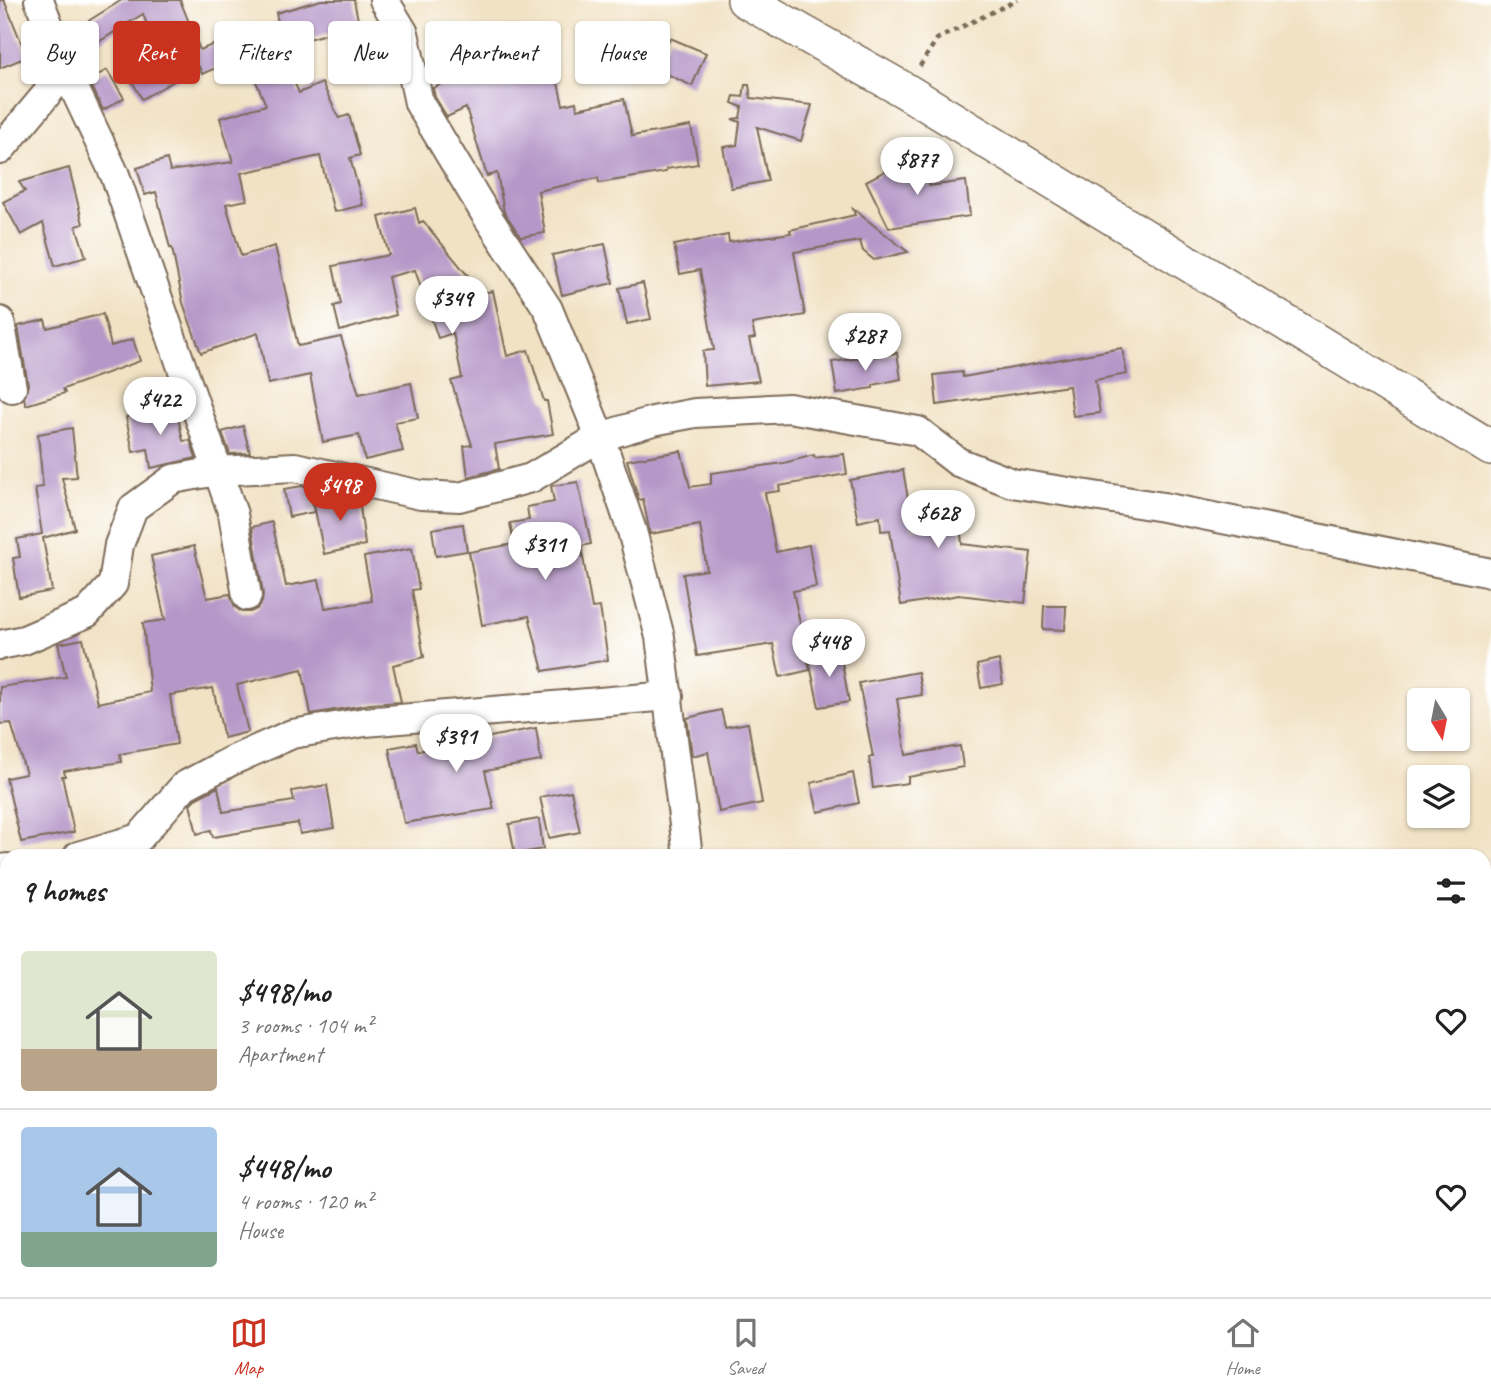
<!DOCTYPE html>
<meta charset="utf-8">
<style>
:root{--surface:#fff;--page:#f2f2f2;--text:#222;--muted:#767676;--line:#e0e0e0;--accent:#c8321e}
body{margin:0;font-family:Caveat,sans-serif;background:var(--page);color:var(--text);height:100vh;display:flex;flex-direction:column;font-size:26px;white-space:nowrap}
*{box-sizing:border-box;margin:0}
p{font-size:23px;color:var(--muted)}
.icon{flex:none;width:38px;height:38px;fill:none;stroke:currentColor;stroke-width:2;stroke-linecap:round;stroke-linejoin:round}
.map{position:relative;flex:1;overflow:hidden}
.sheet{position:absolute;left:0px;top:849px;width:1491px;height:450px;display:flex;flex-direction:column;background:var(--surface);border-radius:21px 21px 0 0;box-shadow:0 2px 5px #0004}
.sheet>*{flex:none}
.guide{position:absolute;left:21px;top:21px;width:700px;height:63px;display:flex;gap:14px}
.needle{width:46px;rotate:170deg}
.fabs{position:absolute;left:1407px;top:688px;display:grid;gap:14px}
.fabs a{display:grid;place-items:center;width:63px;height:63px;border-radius:7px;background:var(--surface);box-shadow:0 2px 5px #0004;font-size:35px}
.price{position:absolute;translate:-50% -60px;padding:0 16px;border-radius:24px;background:#fff;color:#222;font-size:23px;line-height:46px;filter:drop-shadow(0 2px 4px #0008)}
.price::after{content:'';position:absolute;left:50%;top:42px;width:21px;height:16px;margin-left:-10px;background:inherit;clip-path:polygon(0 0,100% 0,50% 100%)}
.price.on{background:var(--accent);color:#fff}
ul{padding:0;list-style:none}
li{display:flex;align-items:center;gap:21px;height:175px;padding:0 21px}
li+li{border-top:2px solid var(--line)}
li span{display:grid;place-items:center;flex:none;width:196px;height:140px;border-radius:7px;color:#555}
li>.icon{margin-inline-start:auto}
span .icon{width:84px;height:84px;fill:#fffc;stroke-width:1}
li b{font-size:30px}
h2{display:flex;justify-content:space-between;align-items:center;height:84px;padding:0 21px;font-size:30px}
.tag{padding:0 24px;border-radius:7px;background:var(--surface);box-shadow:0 2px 5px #0004;font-size:24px;line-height:63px}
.tag.on{background:var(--accent);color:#fff}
.dock{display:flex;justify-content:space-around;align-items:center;height:98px;border-top:2px solid var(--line);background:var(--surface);font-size:19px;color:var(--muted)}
.dock a{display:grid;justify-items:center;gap:4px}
.dock .on{color:var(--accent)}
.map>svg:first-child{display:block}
</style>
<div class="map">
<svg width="1491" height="1297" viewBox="0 0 1491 1297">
<rect width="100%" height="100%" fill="#fff"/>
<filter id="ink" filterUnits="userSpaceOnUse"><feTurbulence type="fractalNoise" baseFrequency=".0143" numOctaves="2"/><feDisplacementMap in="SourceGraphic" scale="14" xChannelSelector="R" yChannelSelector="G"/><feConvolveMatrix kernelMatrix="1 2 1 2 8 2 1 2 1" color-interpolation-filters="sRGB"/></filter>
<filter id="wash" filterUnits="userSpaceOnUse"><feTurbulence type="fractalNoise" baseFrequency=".00686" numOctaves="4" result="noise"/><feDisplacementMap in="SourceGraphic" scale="28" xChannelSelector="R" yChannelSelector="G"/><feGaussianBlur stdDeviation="1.57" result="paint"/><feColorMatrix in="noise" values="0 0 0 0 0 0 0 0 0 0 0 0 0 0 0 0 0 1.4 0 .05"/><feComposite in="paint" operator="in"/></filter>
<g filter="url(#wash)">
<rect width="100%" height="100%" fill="#f1e2c4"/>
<g id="blocks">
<g fill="#b697c8">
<polygon points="0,0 4,0 27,57 0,68"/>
<polygon points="122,0 180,0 200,50 217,43 225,64 202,74 199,67 142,99 129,76 160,60 143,14 81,53 69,33"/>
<polygon points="321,0 354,0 360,30 332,35 332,32 279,48 299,93 322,83 339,118 349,115 360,155 350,158 363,205 334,212 320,156 241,173 247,200 226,204 241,256 275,246 298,346 341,337 359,394 411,383 418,418 395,422 403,451 365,460 359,435 323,442 310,375 268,384 258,333 201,353 183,303 172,248 170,248 156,192 145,195 137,168 167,159 170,171 233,162 220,118 266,105 238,39 278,22 276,13"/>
<polygon points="489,32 496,68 510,62 514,69 553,61 563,105 576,102 577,109 624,99 632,136 691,126 698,164 666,169 666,172 599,183 598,178 538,191 545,233 521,237 504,212 497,173 487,176 466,108 447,117 435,97 433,88 450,80 440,47"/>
<polygon points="670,38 706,53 692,86 656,69"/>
<polygon points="107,70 124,98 103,110 89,80"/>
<polygon points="745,85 749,85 751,98 812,105 801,141 757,127 768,181 731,188 723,147 737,145 740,122 732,119 740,118 742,107 732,103 734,96 743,97"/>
<polygon points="925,163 929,186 966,181 970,216 889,228 866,181 893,167"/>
<polygon points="69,168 83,224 76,226 86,257 55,266 43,223 21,235 3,202 25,191 19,182"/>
<polygon points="415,208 419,223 423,221 482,293 493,291 507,356 528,350 544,401 547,401 553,434 495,444 499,469 468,477 464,446 472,445 451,381 462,378 453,333 438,338 415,270 388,277 396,315 340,331 334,306 341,304 333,266 389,255 379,217"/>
<polygon points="853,209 908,252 874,260 863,251 860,241 794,252 805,315 752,324 755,338 749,339 759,381 705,386 703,351 714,350 700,270 680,274 674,245 728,235 729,242 791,233 790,230 855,215"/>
<polygon points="605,244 613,283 562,295 552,255"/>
<polygon points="643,283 651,319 627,324 619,288"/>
<polygon points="103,314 111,346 133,339 140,361 63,389 65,393 26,405 24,398 28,385 18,326 45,320 47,328"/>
<polygon points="1122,348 1127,374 1095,380 1100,413 1073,416 1069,386 937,405 934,375 962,372 963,377"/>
<polygon points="897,353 901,379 873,385 873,388 837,394 832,362"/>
<polygon points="176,408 183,441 190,440 196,458 151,468 148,449 133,452 126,417"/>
<polygon points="243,426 250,453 230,454 222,432"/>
<polygon points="72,428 77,477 62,478 75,529 43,538 52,591 19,597 13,558 20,557 17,539 42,534 35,488 43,487 38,434"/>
<polygon points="681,451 690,487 711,484 711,473 784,463 814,455 815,458 844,454 847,474 779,486 780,491 765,493 776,552 809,545 816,587 793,591 810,670 780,677 773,644 697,656 683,574 707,570 700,525 650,534 643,499 639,500 627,460"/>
<polygon points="903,470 913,528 960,523 962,544 1031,552 1025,603 959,595 901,605 890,530 881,531 880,517 858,522 850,480"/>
<polygon points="578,482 591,544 581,546 592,608 600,607 608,660 543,671 529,616 482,625 469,552 514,544 510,523 529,520 527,507 554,502 551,486"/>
<polygon points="302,486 310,487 314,512 289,517 284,489"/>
<polygon points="348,496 359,498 365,545 324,554 313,500"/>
<polygon points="272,522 286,586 319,580 325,608 372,601 364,557 412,548 419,589 412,590 424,657 393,665 401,702 370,704 311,714 302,669 237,685 248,732 224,738 213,688 170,695 177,744 120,754 121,762 64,771 65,776 62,776 74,832 21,842 6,778 26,774 11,723 0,724 0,687 66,677 58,644 83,639 98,703 150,692 143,623 165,620 151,556 194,546 207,598 230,594 235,607 242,612 250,612 257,609 262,602 263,594 252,527"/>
<polygon points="463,524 467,551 436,556 432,529"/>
<polygon points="1044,606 1066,606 1065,630 1043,629"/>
<polygon points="840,651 849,702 819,707 808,656"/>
<polygon points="999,660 1003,684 981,688 977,665"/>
<polygon points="918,672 922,695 897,699 906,755 960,746 963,767 908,777 908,783 873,788 869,757 873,757 859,683"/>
<polygon points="721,710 725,727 748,723 762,803 719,812 708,752 692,756 687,718"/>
<polygon points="536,728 541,761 485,771 494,809 404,823 389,748 416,743 418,751"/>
<polygon points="853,773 859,803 818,812 811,783"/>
<polygon points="327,785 334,828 300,834 298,823 213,837 211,830 197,834 190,804 195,799 218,787 223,812 294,801 292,791"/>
<polygon points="571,791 580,832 549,838 540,797"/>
<polygon points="539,819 543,849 515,854 509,824"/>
</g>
</g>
</g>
<g filter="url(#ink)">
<use href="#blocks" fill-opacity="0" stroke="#7b6a58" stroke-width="2"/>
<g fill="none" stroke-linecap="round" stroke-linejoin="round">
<defs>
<g id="minor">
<polyline points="39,0 66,71 115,175 233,514 247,596"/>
<polyline points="384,0 404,33 419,103 485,213 548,309 600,437 632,531 660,637 688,856"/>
<polyline points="0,150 66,71"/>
<polyline points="0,321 12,388"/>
<polyline points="0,645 24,640 87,613 113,584 119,545 133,508 173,479 217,471 295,467 421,495 459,497 531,478 600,437 653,421 695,413 789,408 918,431 958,462 1012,483 1163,507 1491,573"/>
<polyline points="78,856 139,838 184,786 231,761 292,734 365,722 669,696"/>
<polyline points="0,869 7,868"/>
<polyline points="0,1201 7,1209"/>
<polyline points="81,1292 85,1297"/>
</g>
<polyline id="tertiary" points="745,0 904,90 1491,448"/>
</defs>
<use href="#minor" stroke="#7b6a58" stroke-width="32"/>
<use href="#tertiary" stroke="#7b6a58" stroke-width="38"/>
<polyline stroke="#7b6a58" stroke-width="4.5" stroke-dasharray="5 5" stroke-linecap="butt" points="920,66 937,39 1017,0"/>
<use href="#minor" stroke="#fff" stroke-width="28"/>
<use href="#tertiary" stroke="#fff" stroke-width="35"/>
</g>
</g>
</svg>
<div class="fabs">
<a><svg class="needle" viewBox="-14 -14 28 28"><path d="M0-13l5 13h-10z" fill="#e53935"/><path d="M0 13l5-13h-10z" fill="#767676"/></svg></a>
<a><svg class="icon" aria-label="layers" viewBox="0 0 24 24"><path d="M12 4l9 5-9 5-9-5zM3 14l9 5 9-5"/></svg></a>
</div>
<b class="price" style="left:917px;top:197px">$877</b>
<b class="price" style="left:452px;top:336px">$349</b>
<b class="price" style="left:865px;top:373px">$287</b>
<b class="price" style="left:160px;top:437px">$422</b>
<b class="price on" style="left:340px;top:523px">$498</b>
<b class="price" style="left:938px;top:550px">$628</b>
<b class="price" style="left:545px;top:582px">$311</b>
<b class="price" style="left:829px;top:679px">$448</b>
<b class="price" style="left:456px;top:774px">$391</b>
<div class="guide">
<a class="tag">Buy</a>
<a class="tag on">Rent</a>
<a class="tag">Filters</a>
<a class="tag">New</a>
<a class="tag">Apartment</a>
<a class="tag">House</a>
</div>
<section class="sheet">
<h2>9 homes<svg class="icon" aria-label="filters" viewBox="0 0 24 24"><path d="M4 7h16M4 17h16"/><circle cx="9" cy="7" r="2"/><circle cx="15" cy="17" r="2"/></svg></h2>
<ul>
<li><span style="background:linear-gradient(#dfe7d0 70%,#b9a48a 0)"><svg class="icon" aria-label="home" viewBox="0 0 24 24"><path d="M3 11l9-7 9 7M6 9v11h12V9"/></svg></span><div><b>$498/mo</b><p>3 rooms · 104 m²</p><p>Apartment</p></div><svg class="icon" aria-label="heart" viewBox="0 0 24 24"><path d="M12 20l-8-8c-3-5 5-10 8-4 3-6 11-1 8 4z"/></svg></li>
<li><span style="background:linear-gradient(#a9c7e8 75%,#7fa58c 0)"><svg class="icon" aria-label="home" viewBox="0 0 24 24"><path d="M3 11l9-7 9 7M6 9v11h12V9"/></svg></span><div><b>$448/mo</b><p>4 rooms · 120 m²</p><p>House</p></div><svg class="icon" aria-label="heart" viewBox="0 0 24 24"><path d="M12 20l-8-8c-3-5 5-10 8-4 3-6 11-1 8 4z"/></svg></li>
</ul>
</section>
</div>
<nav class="dock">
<a class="on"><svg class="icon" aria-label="map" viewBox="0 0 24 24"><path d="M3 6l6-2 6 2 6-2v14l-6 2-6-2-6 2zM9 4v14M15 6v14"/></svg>Map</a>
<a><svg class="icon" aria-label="saved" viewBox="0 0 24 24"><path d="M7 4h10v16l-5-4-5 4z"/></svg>Saved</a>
<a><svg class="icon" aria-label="home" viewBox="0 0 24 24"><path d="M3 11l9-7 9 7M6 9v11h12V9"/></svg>Home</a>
</nav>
